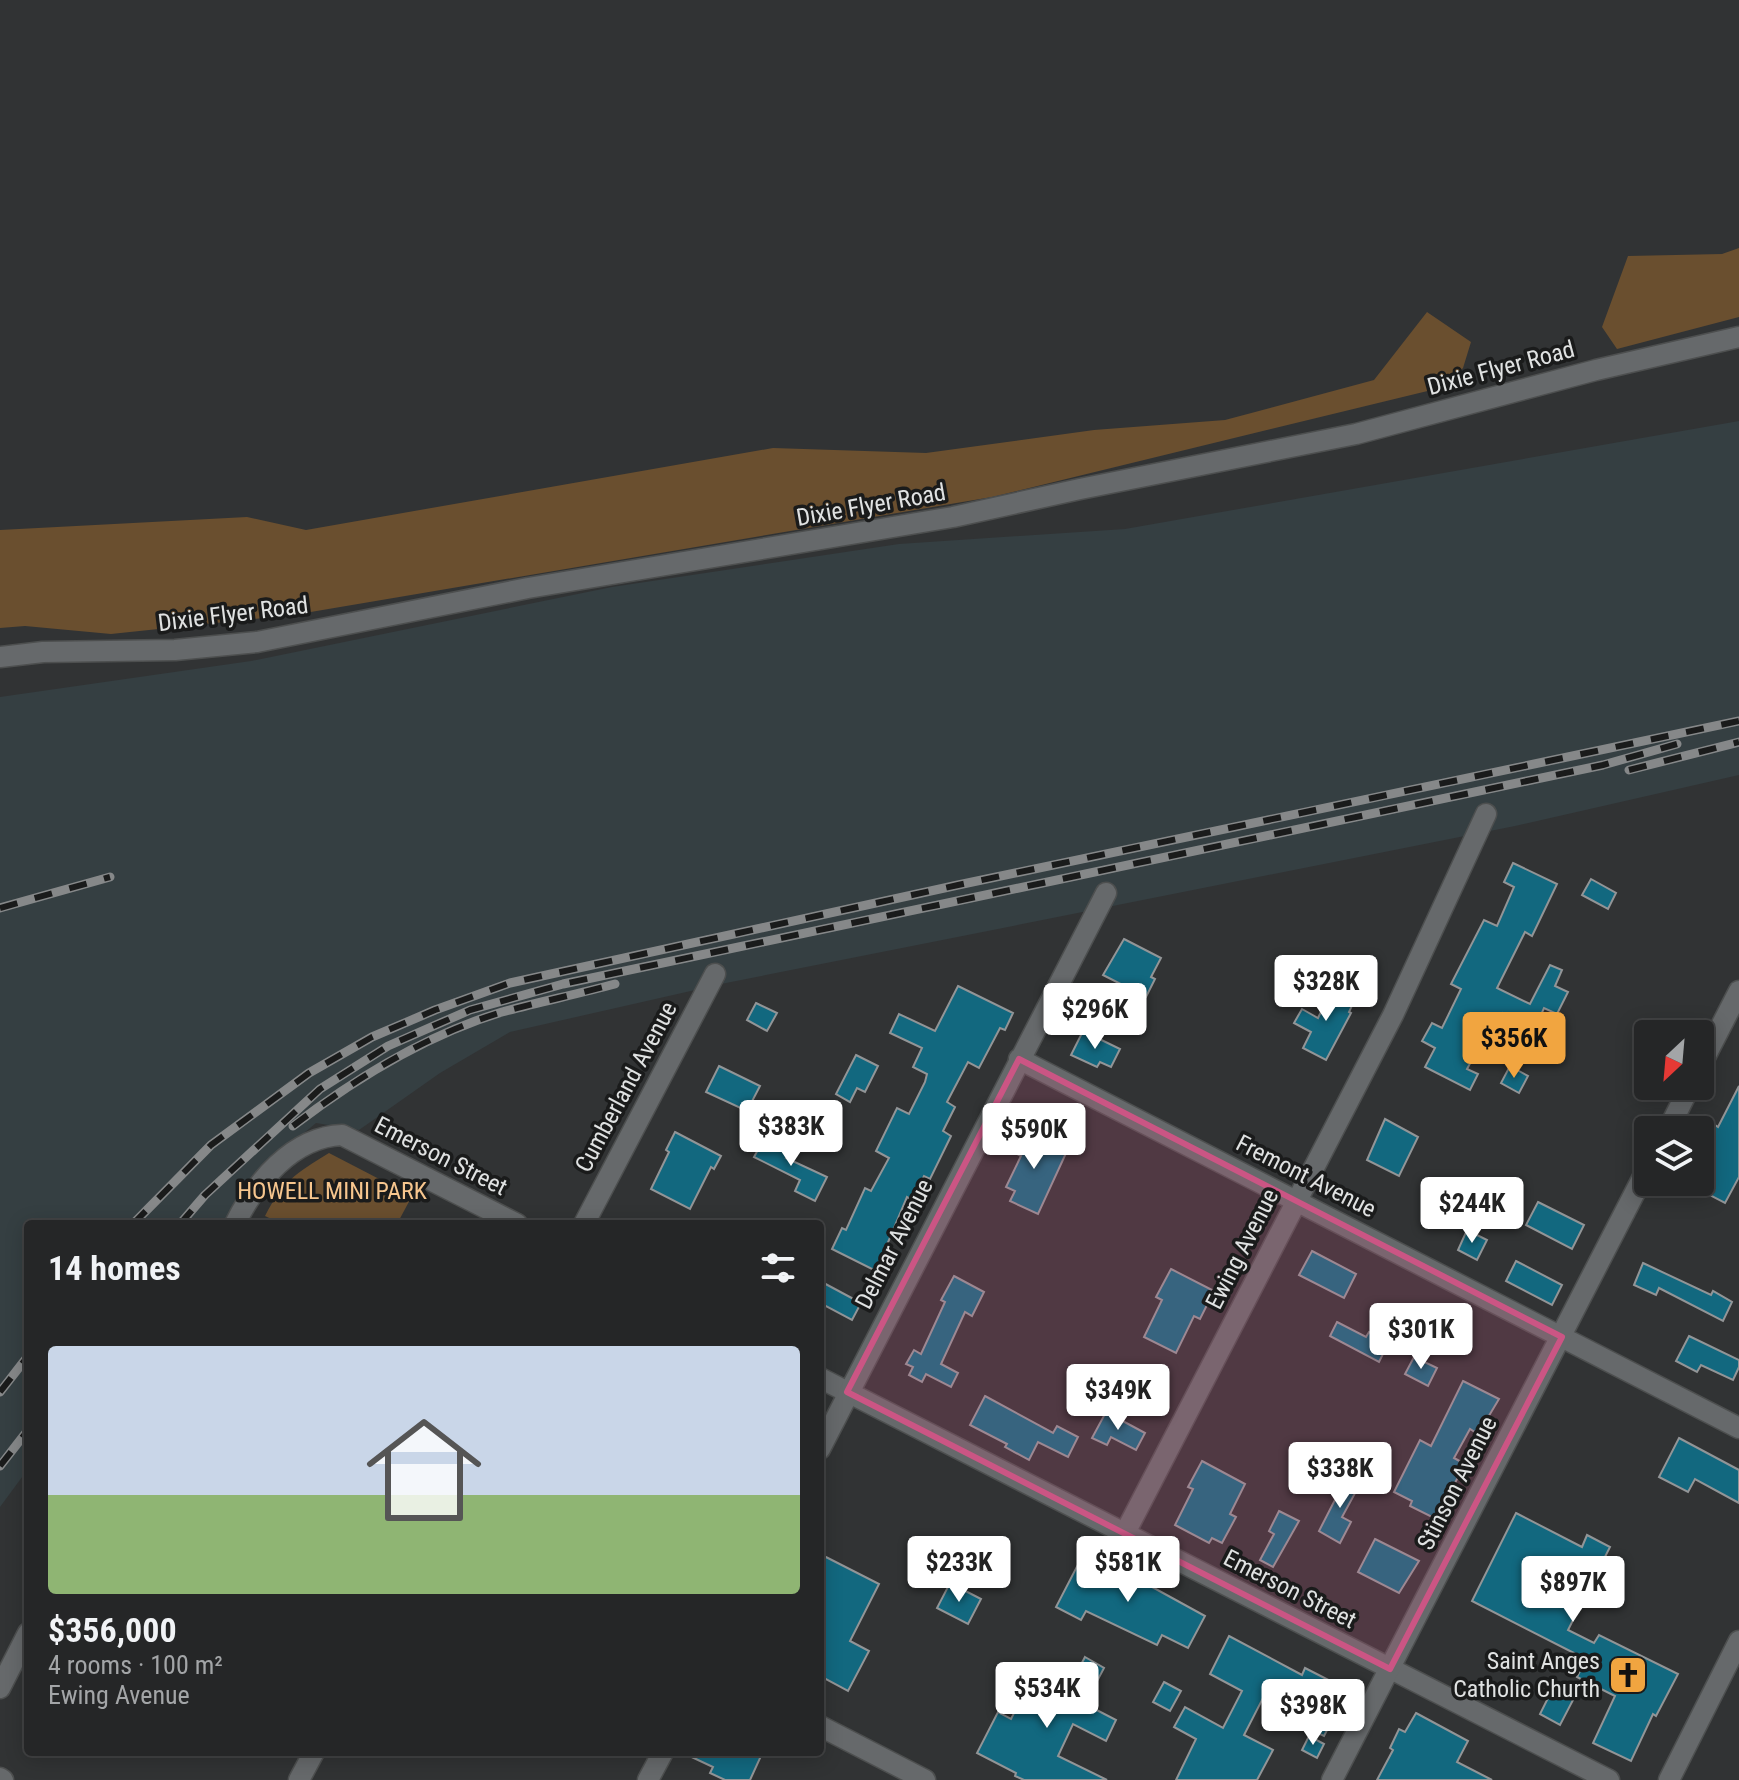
<!DOCTYPE html>
<meta charset="utf-8">
<style>
:root{--surface:#252627;--page:#2d2e2f;--text:#f1f3f6;--muted:#a3a5a7;--line:#424344;--accent:#f1a540}
body{margin:0;font-family:"Roboto Condensed",sans-serif;background:var(--page);color:var(--text);height:100vh;display:flex;flex-direction:column;font-size:30px;white-space:nowrap}
*{box-sizing:border-box;margin:0}
p{font-size:26px;color:var(--muted)}
.icon{flex:none;width:44px;height:44px;fill:none;stroke:currentColor;stroke-width:2;stroke-linecap:round;stroke-linejoin:round}
.map{position:relative;flex:1;overflow:hidden}
.side{position:absolute;left:24px;top:1220px;width:800px;height:536px;display:flex;flex-direction:column;background:var(--surface);border-radius:8px;box-shadow:0 4px 20px #0003,0 0 0 2px var(--line)}
.side>*{flex:none}
.needle{width:52px;rotate:206deg}
.controls{position:absolute;left:1634px;top:1020px;display:grid;gap:16px}
.controls a{display:grid;place-items:center;width:80px;height:80px;border-radius:8px;background:var(--surface);box-shadow:0 4px 20px #0003,0 0 0 2px var(--line);font-size:40px}
.price{position:absolute;translate:-50% -68px;padding:0 18px;border-radius:8px;background:#fff;color:#222;font-size:26px;line-height:52px;filter:drop-shadow(0 2px 4px #0008)}
.price::after{content:'';position:absolute;left:50%;top:48px;width:24px;height:18px;margin-left:-12px;background:inherit;clip-path:polygon(0 0,100% 0,50% 100%)}
.price.on{background:var(--accent);color:#111}
ul{padding:0;list-style:none}
li{display:grid;align-content:center;gap:16px;height:424px;padding:0 24px}
li span{display:grid;place-items:center;height:248px;border-radius:8px;color:#555}
li>.icon{margin-inline-start:auto}
span .icon{width:144px;height:144px;fill:#fffc;stroke-width:1}
li b{font-size:34px}
h2{display:flex;justify-content:space-between;align-items:center;height:96px;padding:0 24px;font-size:34px}
.map>svg:first-child{display:block}
</style>
<div class="map">
<svg width="1739" height="1780" viewBox="0 0 1739 1780">
<rect width="100%" height="100%" fill="#313334"/>
<polygon fill="#353f42" points="1739,421 1739,775 1515,826 726,983 510,1032 440,1073 359,1130 316,1123 273,1159 221,1224 28,1224 28,1469 0,1507 0,697 251,661 612,587 899,544 1125,529"/>
<g fill="#6a4f2f">
<polygon points="1739,248 1739,317 1617,349 1602,327 1628,256 1722,254"/>
<polygon points="1427,312 1471,342 1463,368 1444,387 992,497 293,615 111,634 25,626 0,628 0,530 247,517 306,530 773,448 926,453 1094,430 1225,420 1374,380"/>
<path d="M329,1153L412,1196L397,1224H282L265,1216C284,1180 295,1174 329,1153Z"/>
</g>
<g fill="#12687f" stroke="#929597" stroke-width="2">
<polygon points="1513,863 1557,884 1532,936 1525,932 1497,988 1530,1004 1550,965 1562,970 1555,986 1568,992 1557,1014 1544,1008 1535,1028 1503,1013 1488,1044 1482,1041 1467,1069 1478,1074 1470,1090 1425,1067 1435,1048 1422,1041 1432,1023 1442,1028 1461,989 1451,984 1484,920 1497,926 1514,887 1504,882"/>
<polygon points="1591,879 1616,893 1608,909 1582,895"/>
<polygon points="1124,939 1161,958 1151,977 1155,979 1146,997 1103,975"/>
<polygon points="958,986 1013,1013 1005,1030 1000,1028 979,1068 968,1062 947,1102 955,1107 943,1131 951,1136 930,1179 924,1176 912,1200 907,1197 876,1271 832,1249 842,1228 846,1230 865,1188 871,1191 889,1158 876,1151 897,1108 909,1114 925,1082 927,1074 913,1067 922,1048 890,1033 899,1014 935,1031"/>
<polygon points="1333,987 1355,999 1349,1012 1351,1013 1326,1060 1303,1048 1311,1032 1294,1023 1302,1009 1318,1018"/>
<polygon points="756,1003 777,1013 767,1031 747,1020"/>
<polygon points="1083,1031 1120,1049 1111,1067 1100,1062 1097,1067 1071,1055"/>
<polygon points="856,1055 878,1066 865,1092 857,1088 850,1102 836,1094"/>
<polygon points="719,1066 760,1086 747,1111 706,1092"/>
<polygon points="1510,1066 1528,1076 1519,1093 1501,1083"/>
<polygon points="1739,1086 1739,1177 1725,1203 1700,1190 1700,1154 1715,1125 1718,1127"/>
<polygon points="1385,1119 1418,1137 1399,1176 1367,1160"/>
<polygon points="1021,1130 1067,1151 1038,1214 1010,1201 1015,1191 1006,1187 1021,1156 1011,1151"/>
<polygon points="675,1132 721,1156 714,1169 711,1167 690,1209 651,1189 669,1152 666,1150"/>
<polygon points="765,1137 790,1150 786,1158 827,1177 815,1201 795,1191 800,1180 754,1157"/>
<polygon points="1538,1202 1584,1225 1572,1249 1526,1225"/>
<polygon points="1467,1230 1487,1240 1477,1260 1458,1250"/>
<polygon points="1312,1251 1356,1274 1344,1298 1299,1275"/>
<polygon points="1516,1261 1562,1285 1552,1305 1506,1281"/>
<polygon points="1643,1263 1711,1295 1713,1291 1732,1302 1723,1321 1659,1288 1656,1295 1634,1285"/>
<polygon points="1171,1269 1214,1291 1200,1319 1194,1316 1176,1353 1144,1337 1162,1300 1156,1297"/>
<polygon points="954,1276 984,1292 972,1316 965,1312 941,1364 958,1373 951,1387 926,1374 922,1382 909,1375 913,1367 906,1364 914,1350 921,1354 945,1302 941,1300"/>
<polygon points="820,1281 861,1303 852,1320 820,1303"/>
<polygon points="1337,1322 1366,1337 1369,1332 1389,1342 1379,1362 1330,1336"/>
<polygon points="1689,1336 1739,1360 1739,1367 1733,1380 1701,1365 1697,1372 1676,1361"/>
<polygon points="1414,1357 1437,1368 1428,1386 1405,1374"/>
<polygon points="1463,1381 1499,1399 1478,1434 1470,1429 1454,1458 1465,1464 1436,1519 1410,1506 1412,1501 1394,1492 1420,1440 1431,1446"/>
<polygon points="985,1396 1053,1433 1057,1426 1078,1437 1068,1457 1038,1442 1029,1460 1005,1447 1007,1444 970,1425"/>
<polygon points="1106,1412 1145,1433 1136,1450 1111,1437 1107,1445 1092,1438"/>
<polygon points="1679,1438 1739,1470 1739,1503 1695,1479 1688,1492 1659,1477"/>
<polygon points="1202,1461 1245,1484 1230,1514 1236,1517 1222,1543 1212,1538 1209,1543 1175,1525 1193,1489 1188,1487"/>
<polygon points="1343,1476 1360,1484 1342,1517 1351,1522 1340,1543 1319,1531 1338,1494 1334,1492"/>
<polygon points="1279,1511 1299,1521 1273,1567 1260,1560 1274,1534 1269,1531"/>
<polygon points="1516,1513 1582,1547 1587,1535 1610,1547 1568,1630 1594,1643 1599,1635 1678,1674 1656,1716 1653,1714 1631,1761 1593,1743 1615,1696 1577,1677 1582,1667 1570,1661 1574,1653 1472,1601"/>
<polygon points="1375,1539 1419,1561 1399,1593 1358,1572"/>
<polygon points="1084,1553 1122,1573 1123,1571 1205,1616 1188,1648 1162,1635 1157,1645 1086,1611 1081,1620 1056,1607"/>
<polygon points="820,1554 879,1584 850,1641 869,1651 848,1691 820,1676"/>
<polygon points="950,1583 981,1599 968,1624 937,1608"/>
<polygon points="1229,1636 1302,1675 1305,1668 1348,1690 1324,1736 1303,1726 1308,1715 1277,1699 1274,1704 1263,1698 1244,1735 1273,1750 1257,1780 1176,1780 1196,1739 1174,1727 1185,1707 1223,1728 1242,1691 1210,1674"/>
<polygon points="1085,1657 1104,1668 1085,1704 1116,1720 1106,1741 1073,1724 1058,1756 1107,1780 1024,1780 1015,1776 1016,1773 977,1753 998,1712 1011,1719 1031,1680 1064,1697"/>
<polygon points="1164,1682 1181,1691 1170,1711 1153,1702"/>
<polygon points="1552,1690 1573,1700 1560,1725 1540,1714"/>
<polygon points="1416,1713 1468,1741 1457,1762 1492,1780 1377,1780 1393,1750 1390,1748 1399,1729 1405,1732"/>
<polygon points="1309,1736 1324,1744 1317,1758 1302,1750"/>
<polygon points="681,1752 753,1752 761,1756 750,1780 725,1780 710,1773 713,1767"/>
</g>
<g fill="none" stroke-linecap="round" stroke-linejoin="round">
<defs>
<g id="minor">
<polyline points="0,657 43,652 175,650 257,642 528,588 953,517 1080,489 1356,434 1596,370 1739,337"/>
<polyline points="1019,1059 1739,1428"/>
<polyline points="1700,1067 1739,991"/>
<polyline points="1668,1130 1690,1086"/>
<path d="M235,1224C255,1183 292,1137 342,1135L517,1224"/>
<polyline points="584,1224 715,974"/>
<polyline points="820,1378 1609,1780"/>
<polyline points="820,1449 1106,893"/>
<polyline points="1125,1533 1393,1015 1486,814"/>
<polyline points="0,1688 28,1633"/>
<polyline points="820,1726 925,1780"/>
<polyline points="0,1778 3,1780"/>
<polyline points="299,1780 314,1752"/>
<polyline points="648,1780 663,1752"/>
<polyline points="1332,1780 1648,1167"/>
<polyline points="1669,1780 1739,1641"/>
</g>
</defs>
<use href="#minor" stroke="#4d4f4f" stroke-width="23"/>
<use href="#minor" stroke="#66696b" stroke-width="20"/>
<defs>
<g id="rail">
<polyline points="1629,770 1739,742"/>
<polyline points="0,908 110,877"/>
<path d="M293,1126C356,1078 426,1035 502,1012C539,1002 578,994 615,984"/>
<polyline points="133,1224 211,1145 309,1073 372,1037 435,1010 510,983 958,885 1739,721"/>
<polyline points="180,1224 205,1195 320,1089 388,1046 470,1010 563,984 1603,765 1677,744"/>
<polyline points="0,1392 28,1356"/>
<polyline points="0,1466 28,1430"/>
</g>
</defs>
<use href="#rail" stroke="#868889" stroke-width="9"/>
<use href="#rail" stroke="#1a1b1b" stroke-width="6" stroke-dasharray="18" stroke-linecap="butt"/>
</g>
<path fill="#cb5584" fill-opacity="0.2" stroke="#cb5584" stroke-width="6" stroke-linejoin="round" d="M1019,1059L1562,1337L1390,1669L847,1392Z"/>
<defs>
<symbol id="church-square" viewBox="-11 -11 22 22"><rect x="-9" y="-9" width="18" height="18" rx="4" fill="#f1a540" stroke="#1a1b1b"/><path d="M-1.2-6h2.4v3.5h3.3v2.4h-3.3V6h-2.4V-.1h-3.3v-2.4h3.3Z" fill="#111"/></symbol>
</defs>
<g fill-rule="evenodd">
<use href="#church-square" x="1606" y="1653" width="44" height="44"/>
</g>
<g text-anchor="middle" stroke-width="7" stroke-linejoin="round" paint-order="stroke">
<g font-size="24" fill="#e0e2e2" stroke="#1a1b1b">
<text transform="translate(1501 368) rotate(-15)" y="8">Dixie Flyer Road</text>
<text transform="translate(871 505) rotate(-10)" y="8">Dixie Flyer Road</text>
<text transform="translate(233 614) rotate(-7)" y="8">Dixie Flyer Road</text>
<text transform="translate(626 1087) rotate(-62)" y="8">Cumberland Avenue</text>
<text transform="translate(441 1156) rotate(27)" y="8">Emerson Street</text>
<text transform="translate(1306 1176) rotate(27)" y="8">Fremont Avenue</text>
<text transform="translate(894 1244) rotate(-63)" y="8">Delmar Avenue</text>
<text transform="translate(1242 1249) rotate(-63)" y="8">Ewing Avenue</text>
<text transform="translate(1457 1483) rotate(-63)" y="8">Stinson Avenue</text>
<text transform="translate(1290 1589) rotate(27)" y="8">Emerson Street</text>
</g>
<g font-size="24" fill="#f7c68e" stroke="#1a1b1b">
<text x="332" y="1199">HOWELL MINI PARK</text>
</g>
<g font-size="24" fill="#e0e2e2" stroke="#1a1b1b" text-anchor="end">
<text x="1600" y="1669">Saint Anges<tspan x="1600" dy="28">Catholic Churth</tspan></text>
</g>
</g>
</svg>
<div class="controls">
<a><svg class="needle" viewBox="-14 -14 28 28"><path d="M0-13l5 13h-10z" fill="#e53935"/><path d="M0 13l5-13h-10z" fill="#a3a5a7"/></svg></a>
<a><svg class="icon" aria-label="layers" viewBox="0 0 24 24"><path d="M12 4l9 5-9 5-9-5zM3 14l9 5 9-5"/></svg></a>
</div>
<b class="price" style="left:1326px;top:1023px">$328K</b>
<b class="price" style="left:1095px;top:1051px">$296K</b>
<b class="price on" style="left:1514px;top:1080px">$356K</b>
<b class="price" style="left:791px;top:1168px">$383K</b>
<b class="price" style="left:1034px;top:1171px">$590K</b>
<b class="price" style="left:1472px;top:1245px">$244K</b>
<b class="price" style="left:1421px;top:1371px">$301K</b>
<b class="price" style="left:1118px;top:1432px">$349K</b>
<b class="price" style="left:1340px;top:1510px">$338K</b>
<b class="price" style="left:959px;top:1604px">$233K</b>
<b class="price" style="left:1128px;top:1604px">$581K</b>
<b class="price" style="left:1573px;top:1624px">$897K</b>
<b class="price" style="left:1047px;top:1730px">$534K</b>
<b class="price" style="left:1313px;top:1747px">$398K</b>
<section class="side">
<h2>14 homes<svg class="icon" aria-label="filters" viewBox="0 0 24 24"><path d="M4 7h16M4 17h16"/><circle cx="9" cy="7" r="2"/><circle cx="15" cy="17" r="2"/></svg></h2>
<ul>
<li><span style="background:linear-gradient(#c9d6e8 60%,#8fb573 0)"><svg class="icon" aria-label="home" viewBox="0 0 24 24"><path d="M3 11l9-7 9 7M6 9v11h12V9"/></svg></span><div><b>$356,000</b><p>4 rooms · 100 m²</p><p>Ewing Avenue</p></div></li>
</ul>
</section>
</div>
